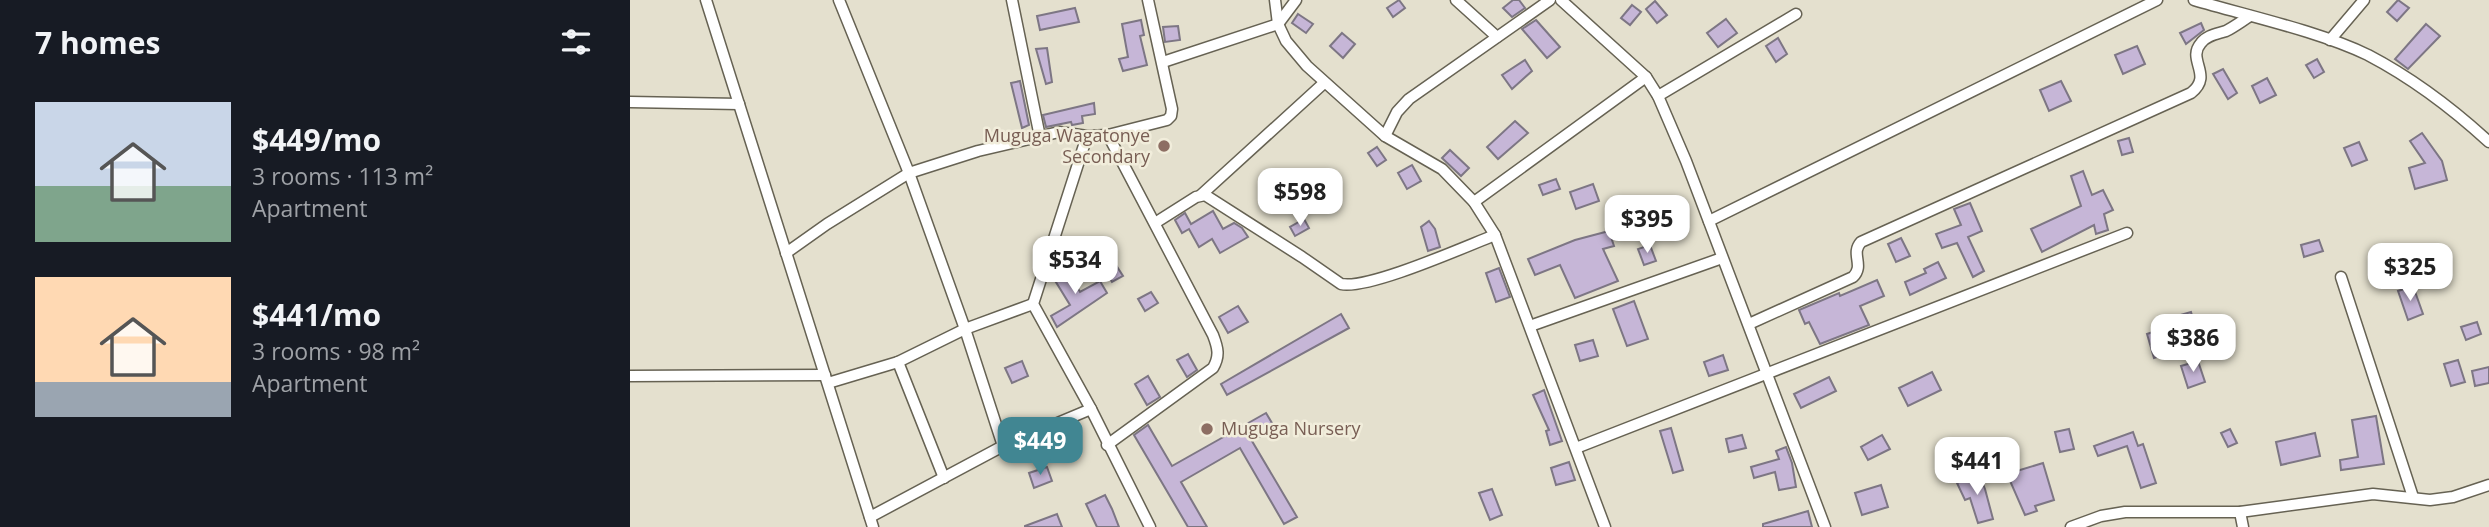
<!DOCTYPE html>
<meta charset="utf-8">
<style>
:root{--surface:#171b24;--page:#20242c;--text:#f1f3f6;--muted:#9ea1a6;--accent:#418692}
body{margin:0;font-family:"Open Sans",sans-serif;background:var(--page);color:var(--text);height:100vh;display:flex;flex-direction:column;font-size:26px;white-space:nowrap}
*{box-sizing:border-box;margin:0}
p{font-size:23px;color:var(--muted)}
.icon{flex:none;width:38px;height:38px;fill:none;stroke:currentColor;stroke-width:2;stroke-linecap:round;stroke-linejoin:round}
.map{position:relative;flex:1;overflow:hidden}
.details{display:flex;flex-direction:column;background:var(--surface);width:630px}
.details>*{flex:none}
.price{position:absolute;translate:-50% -60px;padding:0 16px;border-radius:14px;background:#fff;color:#222;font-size:23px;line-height:46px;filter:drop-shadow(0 2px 4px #0008)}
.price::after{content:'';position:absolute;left:50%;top:42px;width:21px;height:16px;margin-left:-10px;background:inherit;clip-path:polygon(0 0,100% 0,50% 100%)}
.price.selected{background:var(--accent);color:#fff}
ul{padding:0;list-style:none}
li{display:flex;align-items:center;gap:21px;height:175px;padding:0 35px}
li span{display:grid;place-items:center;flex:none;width:196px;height:140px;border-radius:0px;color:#555}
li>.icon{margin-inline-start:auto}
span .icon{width:84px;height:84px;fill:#fffc;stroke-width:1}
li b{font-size:30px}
h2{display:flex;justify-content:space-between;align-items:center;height:84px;padding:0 35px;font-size:30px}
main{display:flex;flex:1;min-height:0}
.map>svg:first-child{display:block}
</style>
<main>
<section class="details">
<h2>7 homes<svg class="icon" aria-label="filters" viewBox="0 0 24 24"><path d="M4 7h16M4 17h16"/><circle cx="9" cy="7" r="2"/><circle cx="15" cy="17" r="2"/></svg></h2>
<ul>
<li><span style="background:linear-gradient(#c9d6e8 60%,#7fa58c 0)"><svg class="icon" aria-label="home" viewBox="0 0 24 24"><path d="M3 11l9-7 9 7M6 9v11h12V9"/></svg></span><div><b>$449/mo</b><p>3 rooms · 113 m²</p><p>Apartment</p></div></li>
<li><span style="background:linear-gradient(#ffd9b3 75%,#9aa5b1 0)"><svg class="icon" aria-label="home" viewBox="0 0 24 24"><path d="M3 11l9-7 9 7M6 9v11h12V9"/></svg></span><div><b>$441/mo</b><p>3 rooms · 98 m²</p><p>Apartment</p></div></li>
</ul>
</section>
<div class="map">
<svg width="1859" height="527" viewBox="0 0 1859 527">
<rect width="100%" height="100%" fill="#e4e0ce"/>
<g fill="#c6b6d7" stroke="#7d7684" stroke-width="2">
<polygon points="769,0 775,8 763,17 757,8"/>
<polygon points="883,0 889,0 895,8 882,17 873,8"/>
<polygon points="1768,0 1779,8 1767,21 1757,12"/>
<polygon points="1025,1 1037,15 1027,23 1016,9"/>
<polygon points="1002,5 1011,12 1000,25 991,18"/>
<polygon points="445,8 449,22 410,30 407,16"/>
<polygon points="668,14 683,24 676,33 662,23"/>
<polygon points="1096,19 1107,33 1088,47 1077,33"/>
<polygon points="511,20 514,35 510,36 517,65 493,71 489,59 498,57 492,24"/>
<polygon points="906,20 930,47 917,58 892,29"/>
<polygon points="1571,23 1574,30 1556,44 1550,33"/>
<polygon points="1796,24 1810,36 1778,69 1765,59"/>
<polygon points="548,26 550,40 535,42 533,27"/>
<polygon points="712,33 725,44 713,58 700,46"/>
<polygon points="1148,38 1157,54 1146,62 1136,46"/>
<polygon points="1507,46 1515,64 1493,74 1485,55"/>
<polygon points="417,48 422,82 416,84 406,49"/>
<polygon points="1687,59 1694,72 1684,78 1676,65"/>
<polygon points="895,60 902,71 882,89 872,75"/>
<polygon points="1593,69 1607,93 1598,99 1583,74"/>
<polygon points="1637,78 1646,95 1630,103 1622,86"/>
<polygon points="390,81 399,125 392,128 381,83"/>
<polygon points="1431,81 1441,101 1419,111 1410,90"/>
<polygon points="464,103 465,114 452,116 453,123 442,125 441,122 416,127 413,115"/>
<polygon points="885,121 898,133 868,159 857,147"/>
<polygon points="1792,133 1812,161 1817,180 1785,189 1779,168 1795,163 1780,141"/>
<polygon points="1499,138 1503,152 1492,155 1488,141"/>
<polygon points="1729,142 1737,160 1722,166 1714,148"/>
<polygon points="747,147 756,160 747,166 738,153"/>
<polygon points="820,150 839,168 831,176 812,158"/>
<polygon points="782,165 791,181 777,189 768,173"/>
<polygon points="1453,171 1462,195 1473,190 1483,210 1474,214 1478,230 1466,234 1464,225 1412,252 1401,229 1451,206 1441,176"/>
<polygon points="926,179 930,189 913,195 909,185"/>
<polygon points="963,184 969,201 946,209 940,192"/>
<polygon points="999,198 1003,210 991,214 987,202"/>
<polygon points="1340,203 1352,231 1338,237 1354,271 1343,277 1327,243 1312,248 1306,234 1331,225 1324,209"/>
<polygon points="583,211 593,229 604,223 612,228 618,237 590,253 582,239 569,247 559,229 552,233 545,220 555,213 561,224"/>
<polygon points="674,219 679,228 665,236 660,227"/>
<polygon points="799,221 805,229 810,247 798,251 791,227"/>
<polygon points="979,231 984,246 973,249 988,281 945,298 930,265 905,275 898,259 945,240"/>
<polygon points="1271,238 1280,256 1266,262 1258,244"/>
<polygon points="1689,240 1693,251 1674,257 1671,245"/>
<polygon points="1020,245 1026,261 1014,265 1008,249"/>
<polygon points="1785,254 1786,266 1766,271 1763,259"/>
<polygon points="484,262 493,276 482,282 474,268"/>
<polygon points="1308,262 1316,278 1280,295 1275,282 1296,273 1294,269"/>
<polygon points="435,266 450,292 470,281 477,293 427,327 421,316 440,305 421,274"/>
<polygon points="869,268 880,297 866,302 856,273"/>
<polygon points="1247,280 1254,296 1230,306 1239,325 1190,344 1179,322 1175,324 1169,310 1209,293 1210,296"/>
<polygon points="1783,286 1793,314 1778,320 1768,291"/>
<polygon points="521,292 528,303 515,311 508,299"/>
<polygon points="1004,301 1018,339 997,346 983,309"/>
<polygon points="608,306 618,322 598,333 589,317"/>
<polygon points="1561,312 1565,327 1537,335 1533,320"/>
<polygon points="711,314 719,328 597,395 591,384"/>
<polygon points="1847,322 1851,334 1836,340 1831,327"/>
<polygon points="1532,329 1540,353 1524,358 1517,334"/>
<polygon points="963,340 968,356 950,361 945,345"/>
<polygon points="558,354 567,370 557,377 547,360"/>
<polygon points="1093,355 1098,370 1079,376 1074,362"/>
<polygon points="1828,360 1835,382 1821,386 1814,364"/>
<polygon points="392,361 398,376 382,383 375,368"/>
<polygon points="1568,361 1575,382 1558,388 1551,366"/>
<polygon points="1859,367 1859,383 1845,386 1842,371"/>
<polygon points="1302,372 1311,390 1278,406 1269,388"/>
<polygon points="518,376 530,397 517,405 505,384"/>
<polygon points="1199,377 1206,391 1171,408 1164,394"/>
<polygon points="914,390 932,441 920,445 916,431 919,430 903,395"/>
<polygon points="636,413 645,428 622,441 667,517 654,524 610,448 551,482 577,527 558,527 504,435 518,425 542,466"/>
<polygon points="1746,416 1754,464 1711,470 1710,460 1728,457 1722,420"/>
<polygon points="1041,428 1053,470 1043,473 1030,431"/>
<polygon points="1439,429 1444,449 1430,452 1425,432"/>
<polygon points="1600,429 1607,443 1598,447 1591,433"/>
<polygon points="1503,432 1508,446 1513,444 1526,483 1511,488 1497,446 1468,456 1464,446"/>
<polygon points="1685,433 1690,456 1651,465 1646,442"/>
<polygon points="1112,435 1116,448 1099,452 1096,439"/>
<polygon points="1252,435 1260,449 1238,460 1231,447"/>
<polygon points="1156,447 1162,463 1166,487 1149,490 1145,472 1124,478 1121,467 1149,459 1146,451"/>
<polygon points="939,462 945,480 926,485 921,468"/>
<polygon points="1413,463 1424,500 1405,506 1407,511 1395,515 1377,474"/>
<polygon points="417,467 422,481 404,488 399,473"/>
<polygon points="1349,474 1355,489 1363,519 1348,523 1340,498 1335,500 1327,483"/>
<polygon points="1251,485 1258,507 1232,515 1225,493"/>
<polygon points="862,489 872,515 860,520 849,493"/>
<polygon points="475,495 482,509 489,527 467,527 456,504"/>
<polygon points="1178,511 1182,527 1133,527 1133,524"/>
<polygon points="427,514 432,527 395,527 395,526"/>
</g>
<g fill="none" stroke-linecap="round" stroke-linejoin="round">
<defs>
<g id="minor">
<polyline points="76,0 243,527"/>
<polyline points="209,0 279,173 335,329 373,446"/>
<polyline points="382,0 410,137"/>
<polyline points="645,0 648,24 656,41 677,66 755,136 812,169 844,202 865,235 975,527"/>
<polyline points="826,0 867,37"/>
<polyline points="931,0 1016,77 1028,96 1056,161 1195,527"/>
<path d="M1564,0C1618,16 1688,31 1738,55C1782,78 1823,109 1859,142"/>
<polyline points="1700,40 1734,0"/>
<polyline points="533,62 648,24 666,0"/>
<polyline points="1028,96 1166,14"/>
<polyline points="0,102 109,104"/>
<polyline points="457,136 403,304 461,409 520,527"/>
<polyline points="755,136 767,112 779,99 920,0"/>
<polyline points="571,195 694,83"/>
<polyline points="844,202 1016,77"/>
<polyline points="1079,221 1527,0"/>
<path d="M525,223L566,197L575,195L672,257L711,284C738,290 834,247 865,235"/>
<polyline points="156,253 197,224 279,173 348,151 429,132 457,136 478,135 537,120 541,116 542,109 518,0"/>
<polyline points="1711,277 1783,497"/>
<path d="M1119,324L1223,277C1235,265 1220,254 1231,242L1561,93C1584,75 1556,60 1571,43C1577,35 1587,34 1596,31C1604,27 1612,21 1620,16"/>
<polyline points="900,326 1092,258"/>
<polyline points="268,362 314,478"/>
<polyline points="0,376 195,375"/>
<polyline points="198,383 268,362 335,329 403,304"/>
<path d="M477,445L583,368C590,356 588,348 583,335L478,135"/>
<polyline points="946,448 1497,233"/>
<polyline points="1610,512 1613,527"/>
<polyline points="240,517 373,446 461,409"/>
<polyline points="1441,527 1471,516 1495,512 1610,512 1743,494 1800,500 1823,497 1859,485"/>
</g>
</defs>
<use href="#minor" stroke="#666253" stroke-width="13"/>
<use href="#minor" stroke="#fff" stroke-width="10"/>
</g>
<g fill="#8d6e63" stroke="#f1eddb" stroke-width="2.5">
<circle cx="534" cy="146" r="7"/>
<circle cx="577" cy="429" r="7"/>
</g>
<g text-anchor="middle" stroke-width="5" stroke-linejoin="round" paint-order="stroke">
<g font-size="18" fill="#785e54" stroke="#f1eddb" text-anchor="end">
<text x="520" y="142">Muguga Wagatonye<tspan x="520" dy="21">Secondary</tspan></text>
<text x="591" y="435" text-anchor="start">Muguga Nursery</text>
</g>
</g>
</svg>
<b class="price" style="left:670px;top:228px">$598</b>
<b class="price" style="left:1017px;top:255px">$395</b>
<b class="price" style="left:445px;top:296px">$534</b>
<b class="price" style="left:1780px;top:303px">$325</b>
<b class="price" style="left:1563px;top:374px">$386</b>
<b class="price selected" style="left:410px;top:477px">$449</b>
<b class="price" style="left:1347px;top:497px">$441</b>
</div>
</main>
